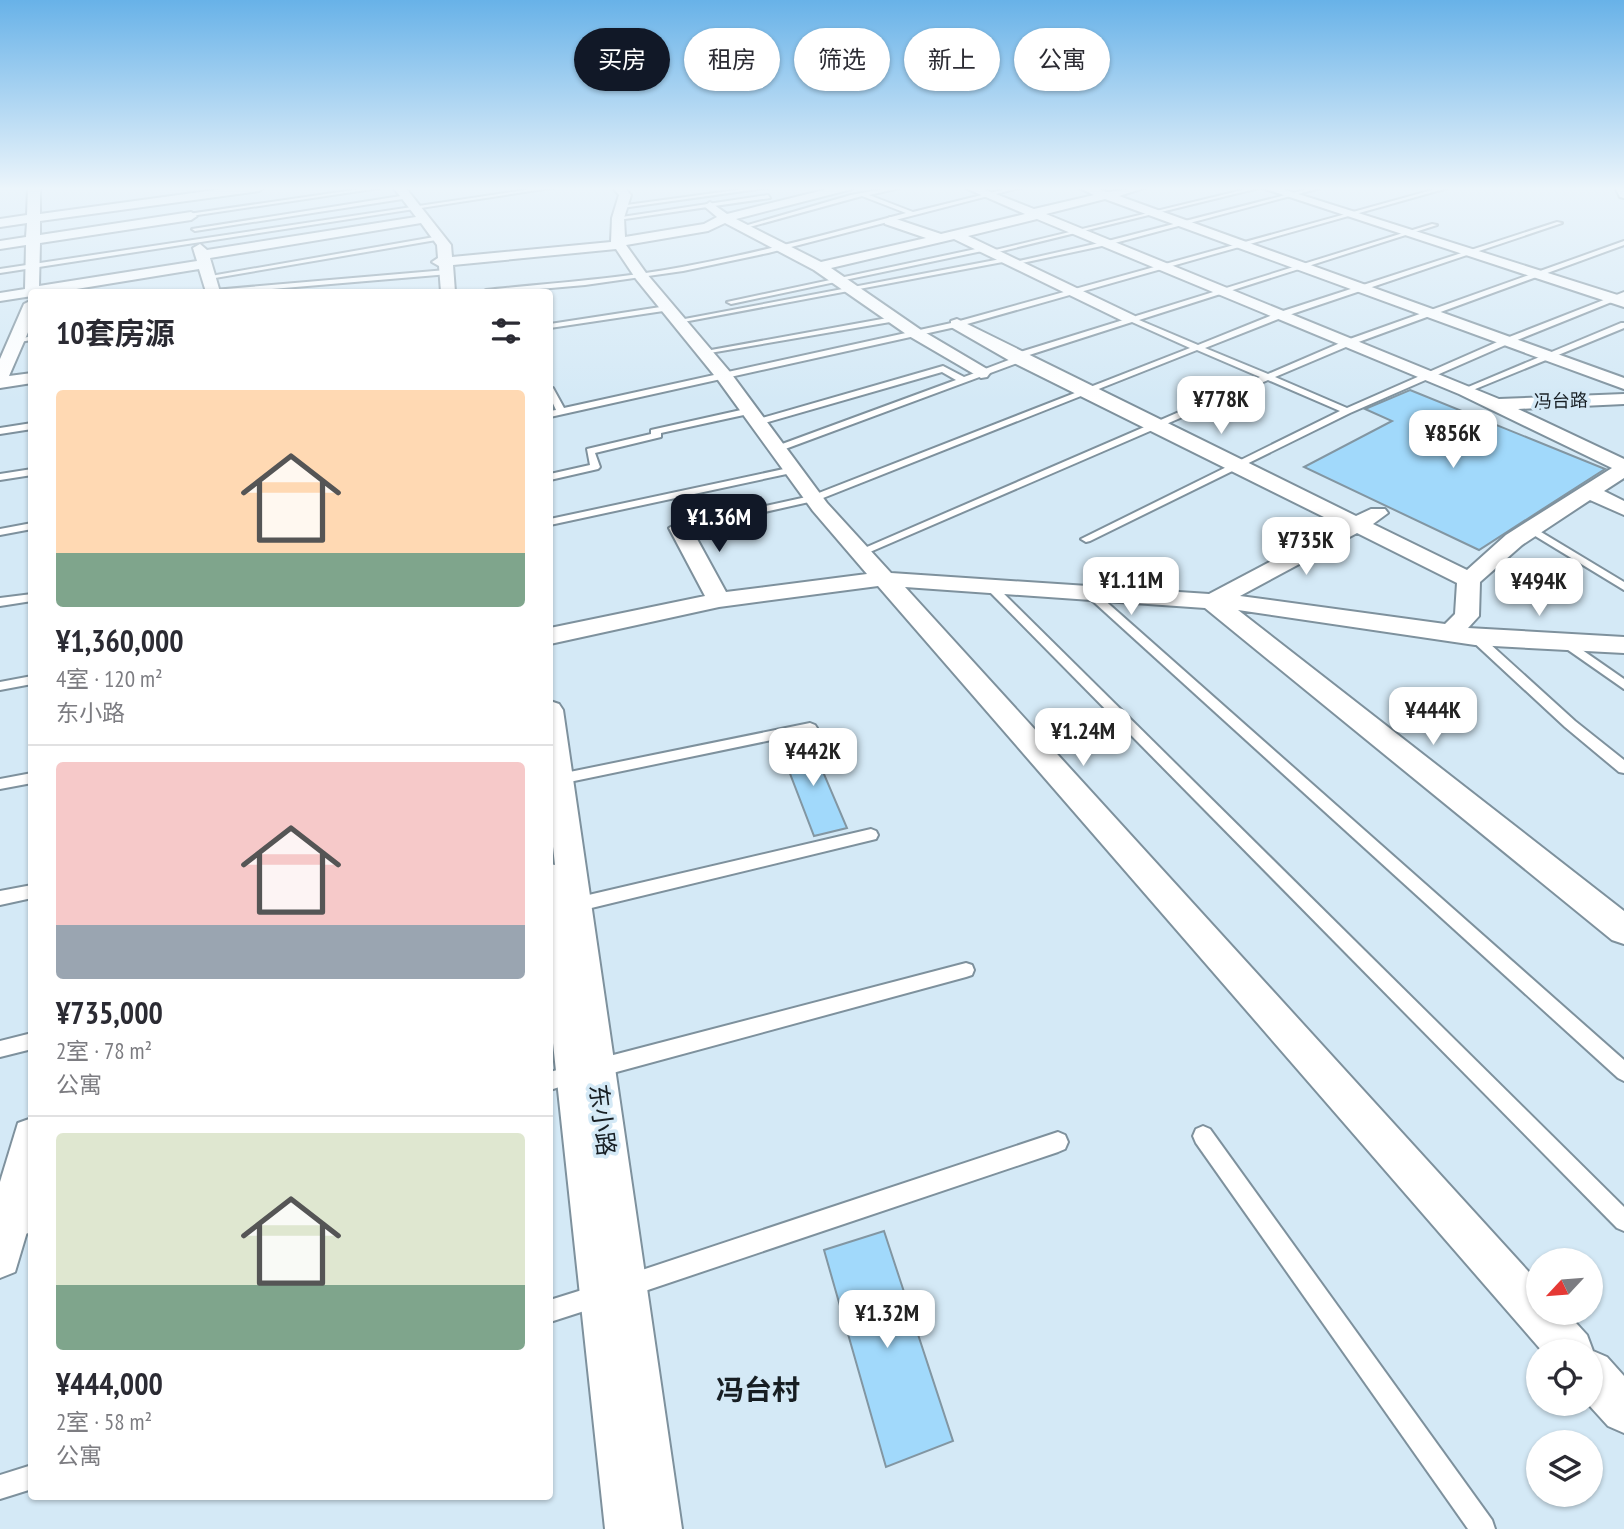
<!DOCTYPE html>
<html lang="zh">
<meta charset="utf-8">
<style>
:root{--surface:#fff;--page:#f2f2f3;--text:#2b2b33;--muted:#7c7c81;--line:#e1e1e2;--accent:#111827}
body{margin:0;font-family:"PT Sans Narrow","Noto Sans SC",sans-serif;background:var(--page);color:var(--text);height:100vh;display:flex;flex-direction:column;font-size:26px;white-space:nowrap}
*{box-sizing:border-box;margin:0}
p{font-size:23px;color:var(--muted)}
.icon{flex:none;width:38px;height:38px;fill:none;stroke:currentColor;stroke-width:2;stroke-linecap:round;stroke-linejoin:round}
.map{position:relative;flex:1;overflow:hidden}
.drawer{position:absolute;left:28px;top:289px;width:525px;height:1211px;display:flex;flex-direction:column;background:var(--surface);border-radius:7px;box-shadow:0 2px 5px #0004}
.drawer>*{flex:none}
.top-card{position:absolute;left:574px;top:28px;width:665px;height:63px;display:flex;gap:14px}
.needle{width:46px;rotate:244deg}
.tools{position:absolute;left:1526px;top:1248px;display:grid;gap:14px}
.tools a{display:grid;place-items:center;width:77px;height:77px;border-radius:50%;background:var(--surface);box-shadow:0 2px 5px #0004;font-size:35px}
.price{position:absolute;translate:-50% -60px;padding:0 16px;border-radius:14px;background:#fff;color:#222;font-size:23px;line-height:46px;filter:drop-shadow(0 2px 4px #0008)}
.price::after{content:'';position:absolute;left:50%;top:42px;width:21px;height:16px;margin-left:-10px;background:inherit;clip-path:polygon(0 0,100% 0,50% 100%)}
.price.selected{background:var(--accent);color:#fff}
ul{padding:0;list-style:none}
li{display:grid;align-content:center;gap:14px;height:371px;padding:0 28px}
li+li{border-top:2px solid var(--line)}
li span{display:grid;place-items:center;height:217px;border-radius:7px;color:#555}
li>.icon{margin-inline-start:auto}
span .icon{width:126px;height:126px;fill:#fffc;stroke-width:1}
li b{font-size:30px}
h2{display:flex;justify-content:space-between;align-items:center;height:84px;padding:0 28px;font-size:30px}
.pill{padding:0 24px;border-radius:32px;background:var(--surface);box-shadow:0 2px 5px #0004;font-size:24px;line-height:63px}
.pill.selected{background:var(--accent);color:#fff}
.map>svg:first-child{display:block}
</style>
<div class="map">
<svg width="1624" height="1529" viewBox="0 0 1624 1529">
<rect width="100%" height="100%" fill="#d4e9f6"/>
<g fill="#a1d9fb" stroke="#8296a2" stroke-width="2">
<polygon points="1410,390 1605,469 1479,550 1304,467 1392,421 1365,409"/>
<polygon points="809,739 847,828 814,836 779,745"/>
<polygon points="884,1231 953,1441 886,1467 824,1250"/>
</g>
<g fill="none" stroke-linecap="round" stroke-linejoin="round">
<defs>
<g id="lane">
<polygon points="374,187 386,187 191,216 188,214"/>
<polygon points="545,187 557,187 0,273 0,269"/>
<polygon points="759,187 772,187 622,208 619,206"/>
<path d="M894,187H904L869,195L913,212L1014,187H1023L768,253L683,271L585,285L505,292H482L486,290C552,283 618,279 682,267C758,253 832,233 906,213L862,196L746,228L741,227L851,195Z"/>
<polygon points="1255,187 1263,187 990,254 987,252"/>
<polygon points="1316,187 1324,187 1111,244 1013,265 1010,263 1108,241"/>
<polygon points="1443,187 1451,187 960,326 550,417 550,411 556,410 550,397 550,388 553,388 564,408 956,322"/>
<polygon points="407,195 409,198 195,231 192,229"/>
<polygon points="768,195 770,198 618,220 615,218"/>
<polygon points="1557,222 1562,223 1286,316 1205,348 1268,374 1347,340 1624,241 1624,245 1353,344 1275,377 1347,408 1504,339 1624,292 1624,297 1510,343 1350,413 1090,541 1086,542 1081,539 1340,411 1268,380 863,555 859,556 853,553 1260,377 1197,350 818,500 680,531 675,528 680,525 811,496 1190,348 1132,322 1023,357 1020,362 777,452 774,451 774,447 956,380 942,372 761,424 755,424 755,420 943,366 964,377 1014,358 1017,353 1432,224 1437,225 1139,320 1198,345 1280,312"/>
<polygon points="440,236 442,239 209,279 205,277"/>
<polygon points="985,247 987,250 731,304 727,302"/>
<polygon points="1006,258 1008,261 678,323 674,321"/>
<polygon points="446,270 449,274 237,292 210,292 214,290"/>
<polygon points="667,306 670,306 670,310 550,328 550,324"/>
<polygon points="893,317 896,317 896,321 704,354 700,352"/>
<polygon points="1621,323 1624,323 1624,328 1468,392 1461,390"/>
<polygon points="32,336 32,340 19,342 15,340"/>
<polygon points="750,408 755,411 753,413 661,433 661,437 595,453 600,467 598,469 550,480 550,474 590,465 587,449 651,434 651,430"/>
<polygon points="32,423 32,429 0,434 0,428"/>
<polygon points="793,467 796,468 796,472 550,525 550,519"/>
<polygon points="32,469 32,475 0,480 0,474"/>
<polygon points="32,523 32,529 0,535 0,529"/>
<polygon points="1531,526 1624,582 1624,590 1527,531 1527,527"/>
<polygon points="988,581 992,582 1624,1207 1624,1231 1617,1228 984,586 984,582"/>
<polygon points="1089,588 1093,590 1624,1060 1624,1081 1618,1078 1085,594 1083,592"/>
<polygon points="32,594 32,601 0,606 0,598"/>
<polygon points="1475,633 1479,634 1575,721 1624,760 1624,773 1619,772 1565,727 1471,640 1469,637 1471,634"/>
<polygon points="1565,638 1624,679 1624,689 1561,645 1559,642"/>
<polygon points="32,676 32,684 0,690 0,682"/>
<polygon points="810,723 815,725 817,728 815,731 550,786 550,776"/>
<polygon points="32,773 32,783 0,789 0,779"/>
<polygon points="871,829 876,831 878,835 876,839 550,918 550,904"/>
<polygon points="32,885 32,898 0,905 0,891"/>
<polygon points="966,963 972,965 974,970 972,975 966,977 598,1077 592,1074 589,1068 592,1062 598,1059"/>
<polygon points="32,1033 32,1049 0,1057 0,1041"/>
<polygon points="575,1065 581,1068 584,1074 581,1080 550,1090 550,1072"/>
<polygon points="1203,1126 1210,1129 1492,1520 1495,1529 1468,1529 1196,1143 1193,1136 1196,1129"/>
<polygon points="1058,1132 1065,1135 1068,1142 1065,1149 1058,1152 627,1297 619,1294 616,1286 619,1278 627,1275"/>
<polygon points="32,1212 32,1232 0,1241 0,1221"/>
<polygon points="598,1285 606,1288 609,1296 606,1304 550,1322 550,1300"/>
<polygon points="32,1465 32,1489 0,1499 0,1475"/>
</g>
<g id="street">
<path d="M28,187H40V214L237,187H265L259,191L40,221V235L191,212L197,216L191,220L40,243L39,286L197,261L193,248L200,244L207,250L416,217L393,187H405L451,245L452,257L611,242L612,218L619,195L612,187H624L631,195L624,218L625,237L704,224L717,217L704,206L710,202L727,214L836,187H854L852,189L736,219L821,262L926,238L885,224L884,221L890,217L941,234L1025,214L963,187H978L1034,209L1094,195L1077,187H1093L1107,192L1147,187L1119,196L1624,378V389L1105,199L1046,214L1499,399L1624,394V404L1518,409L1624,459V478L1604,491L1624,501V515L1590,500L1522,545L1480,582L1479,616L1468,628L1624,637V653L1475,645L1238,610L1624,911V944L1612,940L1205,608L905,587L1538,1282V1312H1566L1587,1335L1593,1351L1607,1357L1624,1376V1433L1608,1426L1588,1404H1591V1351H1542L878,586L719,607L550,644V628L705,596L669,528L680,522L691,528L726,592L867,574L813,511L718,380L636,279L616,249L453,265L455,292H441L439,266L432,262L438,258L437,245L421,223L210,258L220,292H206L199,269L58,292H32V296L0,301V293L25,289L26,245L0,249V241L26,237L27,223L0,227V219L27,215ZM1037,219L1459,394L1612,468L1506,535L1467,570L1373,524L1388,513L1385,509H1371L1356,516L957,319L951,321V327L1012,362L1340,525L1209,594L891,573L827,503L730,372L646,273L626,245L708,231L725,223L814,270L909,336L981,378L987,377L990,373L987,369L921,330L831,268L954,239L1125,322H1135V316L968,236ZM1357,533L1457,583L1455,614L1445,624L1240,596Z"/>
<polygon points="1259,187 1276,187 1624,297 1624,307"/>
<polygon points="1615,187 1624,187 1624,198 1620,197"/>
<polygon points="32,300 32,323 9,376 32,373 32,383 0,388 0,359 24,304"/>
<polygon points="550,701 559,704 563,710 682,1529 605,1529 550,1015 550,864 555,865 550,819"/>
<polygon points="32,1118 32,1215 15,1272 0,1278 0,1182 18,1123"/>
</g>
</defs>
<use href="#lane" stroke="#7e919d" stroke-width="4"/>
<use href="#street" stroke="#7e919d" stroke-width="4"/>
<use href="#lane" fill="#fff" fill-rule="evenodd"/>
<use href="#street" fill="#fff" fill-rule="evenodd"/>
</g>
<linearGradient id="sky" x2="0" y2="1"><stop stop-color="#68b2e8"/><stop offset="0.47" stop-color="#ecf5fb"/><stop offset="1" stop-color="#ecf5fb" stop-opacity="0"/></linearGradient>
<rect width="1624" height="401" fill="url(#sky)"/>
<g text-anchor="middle" stroke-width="7" stroke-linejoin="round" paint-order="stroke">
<g font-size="18" fill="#171e23" stroke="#d4e9f6">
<text transform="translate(1561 401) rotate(-1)" y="6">冯台路</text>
</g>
<g font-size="24" fill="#171e23" stroke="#d4e9f6">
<text transform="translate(602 1120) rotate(83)" y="8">东小路</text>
</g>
<g font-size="28" font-weight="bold" fill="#171e23" stroke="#d4e9f6">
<text x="758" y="1400">冯台村</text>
</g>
</g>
</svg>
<div class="tools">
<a><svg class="needle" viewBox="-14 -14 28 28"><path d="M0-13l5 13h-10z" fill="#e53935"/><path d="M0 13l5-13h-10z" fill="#7c7c81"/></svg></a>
<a><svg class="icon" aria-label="locate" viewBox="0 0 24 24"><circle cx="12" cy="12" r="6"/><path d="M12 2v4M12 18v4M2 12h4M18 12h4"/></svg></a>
<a><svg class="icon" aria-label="layers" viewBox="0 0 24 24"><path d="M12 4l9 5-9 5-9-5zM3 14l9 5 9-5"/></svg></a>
</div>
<b class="price" style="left:1221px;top:436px">¥778K</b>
<b class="price" style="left:1453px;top:470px">¥856K</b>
<b class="price selected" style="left:719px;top:554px">¥1.36M</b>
<b class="price" style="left:1306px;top:577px">¥735K</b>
<b class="price" style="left:1131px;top:617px">¥1.11M</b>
<b class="price" style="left:1539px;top:618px">¥494K</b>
<b class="price" style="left:1433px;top:747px">¥444K</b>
<b class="price" style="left:1083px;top:768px">¥1.24M</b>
<b class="price" style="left:813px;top:788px">¥442K</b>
<b class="price" style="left:887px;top:1350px">¥1.32M</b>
<div class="top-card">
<a class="pill selected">买房</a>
<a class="pill">租房</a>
<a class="pill">筛选</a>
<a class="pill">新上</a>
<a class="pill">公寓</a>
</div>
<section class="drawer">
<h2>10套房源<svg class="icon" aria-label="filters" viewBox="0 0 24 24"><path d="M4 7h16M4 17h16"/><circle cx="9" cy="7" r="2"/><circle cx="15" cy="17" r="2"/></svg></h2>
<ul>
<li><span style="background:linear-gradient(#ffd9b3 75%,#7fa58c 0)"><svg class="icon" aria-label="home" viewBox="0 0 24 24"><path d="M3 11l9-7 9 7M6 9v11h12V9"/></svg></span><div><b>¥1,360,000</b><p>4室 · 120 m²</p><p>东小路</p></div></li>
<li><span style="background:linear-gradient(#f6c9c9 75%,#9aa5b1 0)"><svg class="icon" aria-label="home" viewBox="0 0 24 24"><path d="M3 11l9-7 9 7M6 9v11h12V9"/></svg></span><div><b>¥735,000</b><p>2室 · 78 m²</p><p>公寓</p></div></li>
<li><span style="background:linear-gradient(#dfe7d0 70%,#7fa58c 0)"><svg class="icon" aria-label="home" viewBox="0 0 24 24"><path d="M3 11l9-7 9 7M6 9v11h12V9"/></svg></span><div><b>¥444,000</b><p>2室 · 58 m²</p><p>公寓</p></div></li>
</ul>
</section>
</div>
